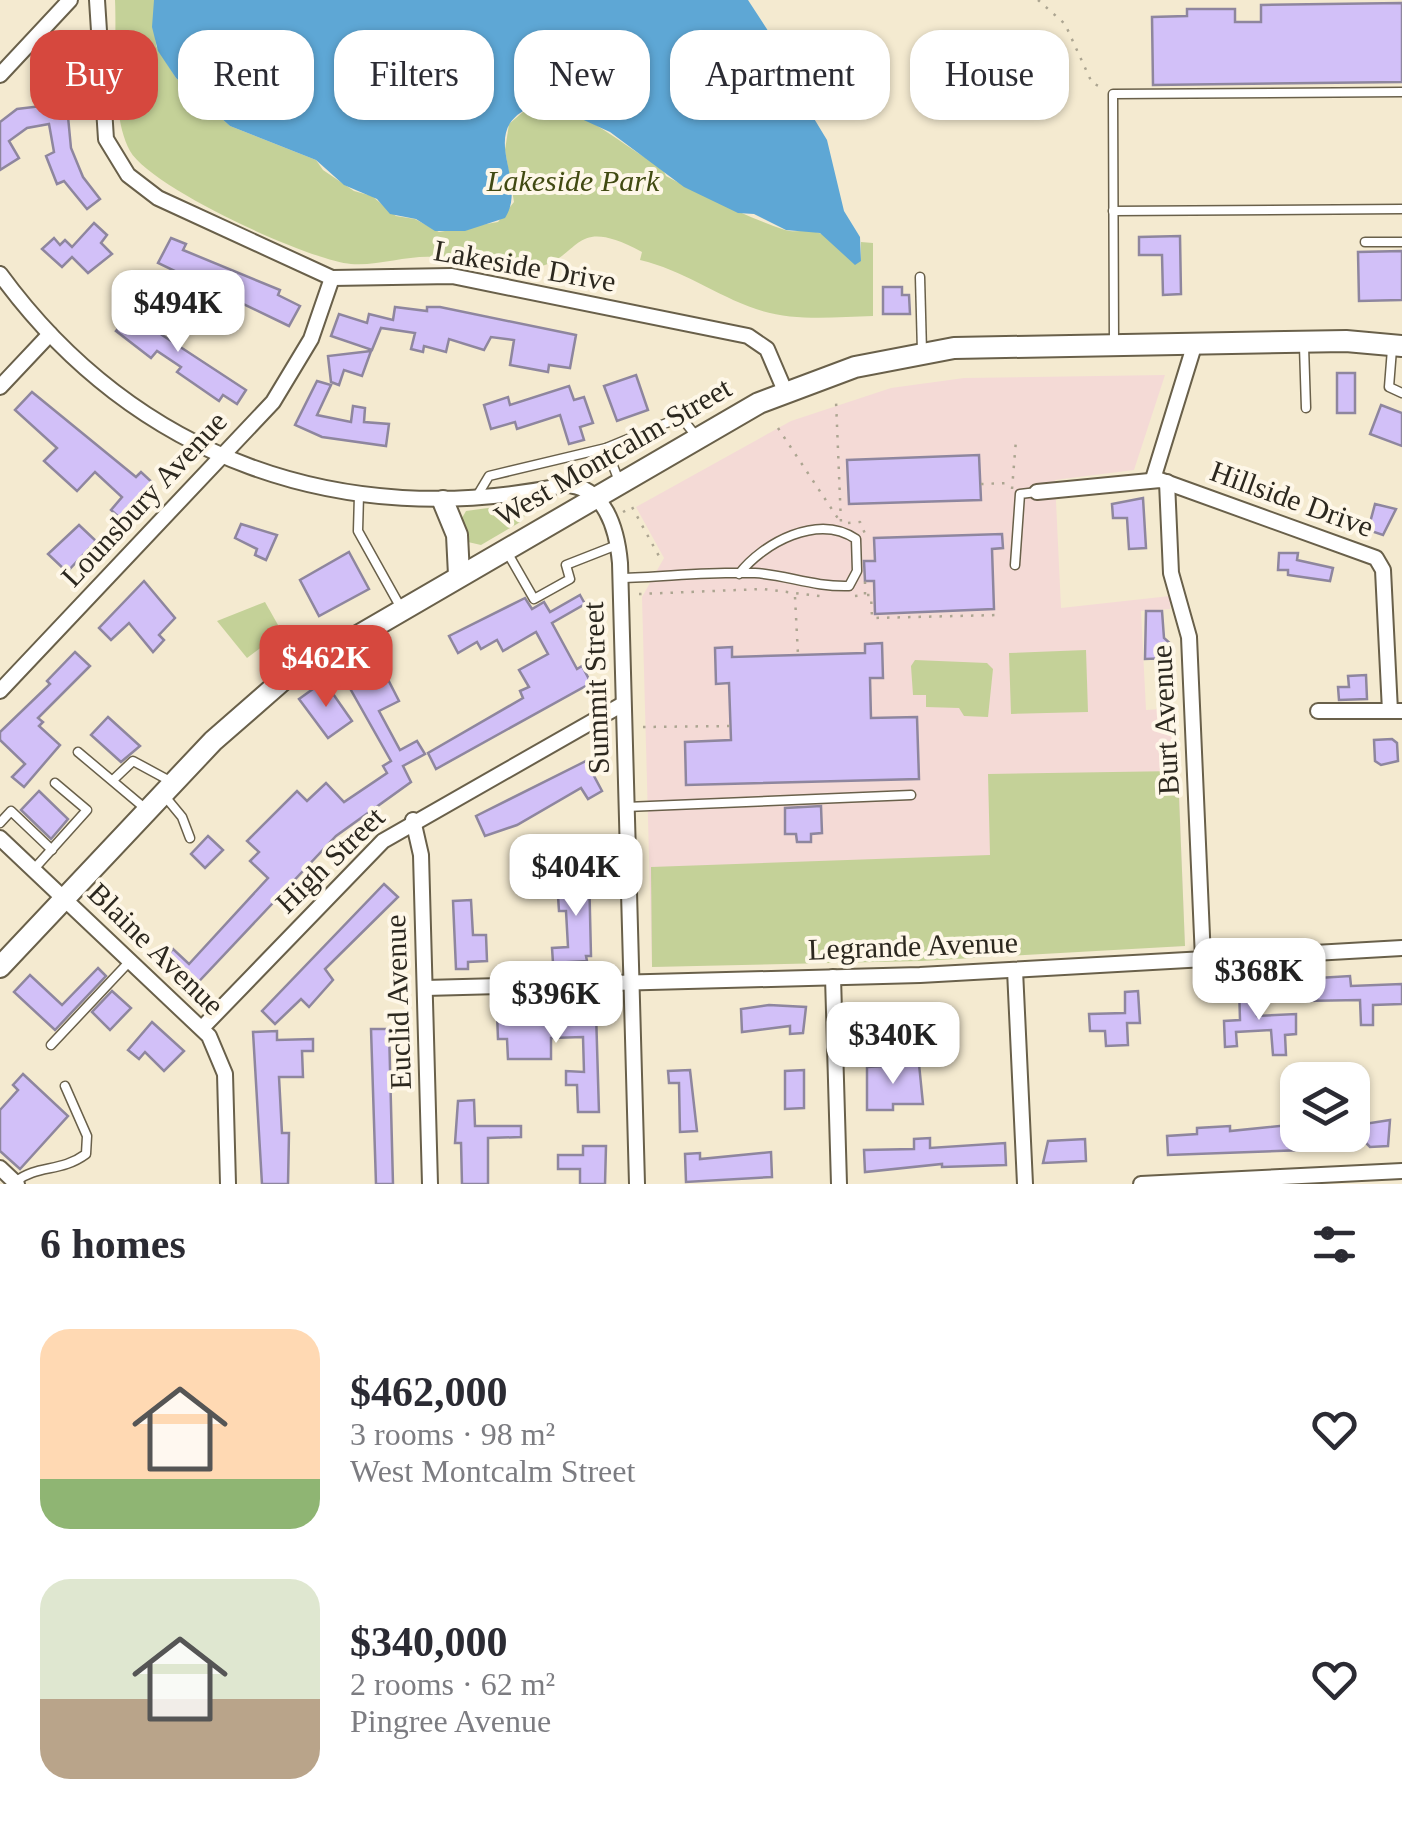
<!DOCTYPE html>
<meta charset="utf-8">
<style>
:root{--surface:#fff;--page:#f7f7f7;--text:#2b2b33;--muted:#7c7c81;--accent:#d6483e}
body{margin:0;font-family:"Times New Roman",serif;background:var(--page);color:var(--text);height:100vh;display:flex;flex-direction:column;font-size:38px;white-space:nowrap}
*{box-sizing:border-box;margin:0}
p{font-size:32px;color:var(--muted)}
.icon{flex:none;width:55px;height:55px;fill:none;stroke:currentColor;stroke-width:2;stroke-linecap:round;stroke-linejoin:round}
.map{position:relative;height:1184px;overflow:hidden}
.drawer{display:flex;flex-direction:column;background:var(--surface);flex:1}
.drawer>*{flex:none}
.top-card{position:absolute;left:30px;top:30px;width:1342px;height:90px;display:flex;gap:20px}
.tools{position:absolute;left:1280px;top:1062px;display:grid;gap:20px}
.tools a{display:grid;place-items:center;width:90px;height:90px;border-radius:20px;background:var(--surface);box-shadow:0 2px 8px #0004;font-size:50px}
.price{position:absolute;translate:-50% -85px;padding:0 22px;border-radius:20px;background:#fff;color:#222;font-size:32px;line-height:65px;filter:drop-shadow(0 2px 5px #0008)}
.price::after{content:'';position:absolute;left:50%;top:60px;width:30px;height:22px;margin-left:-15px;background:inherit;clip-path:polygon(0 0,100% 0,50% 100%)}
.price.on{background:var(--accent);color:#fff}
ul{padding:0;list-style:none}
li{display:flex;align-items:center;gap:30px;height:250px;padding:0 40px}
li span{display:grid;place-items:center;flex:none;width:280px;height:200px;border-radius:30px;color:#555}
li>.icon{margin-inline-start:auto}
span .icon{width:120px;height:120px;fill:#fffc;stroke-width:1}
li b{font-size:42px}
h2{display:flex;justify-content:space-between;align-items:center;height:120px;padding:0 40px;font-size:42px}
.chip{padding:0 35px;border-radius:30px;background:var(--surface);box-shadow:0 2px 8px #0004;font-size:35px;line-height:90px}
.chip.on{background:var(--accent);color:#fff}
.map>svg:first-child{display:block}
</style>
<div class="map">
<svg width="1402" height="1184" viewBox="0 0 1402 1184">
<rect width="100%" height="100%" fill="#f4ead0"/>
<polygon fill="#f4dad6" points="1165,375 1134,470 1055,480 1061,608 1170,596 1170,609 1141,611 1146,710 1176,708 1185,946 652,967 642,597 664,558 636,507 791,421 891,388 964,378"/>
<g fill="#c4d198">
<path d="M115,0H154L156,46L176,78L230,126L316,160L323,170L354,191L372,196L396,216L415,219L439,232L498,222L514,202L505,150L509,124L530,106C579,101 621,147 662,167L666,176C704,196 744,216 785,230C795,233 806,229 816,232C833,236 843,257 861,261V242L873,243V316C835,317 793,322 756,309C715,295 683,270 640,260L642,252C566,211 585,264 526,269C496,272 465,258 435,257C407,255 380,266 351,264C308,260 151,188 130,151C110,115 117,42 115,0Z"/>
<polygon points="517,504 526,513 522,521 481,545 468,542 462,518 466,511"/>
<polygon points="265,602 282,632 247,658 217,621"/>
<polygon points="1086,650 1088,712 1011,714 1009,653"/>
<polygon points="915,660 987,663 993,669 988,717 964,716 959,708 926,707 926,695 913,695 911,666"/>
<polygon points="1178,771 1185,946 921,961 652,967 651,867 990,855 988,774"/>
</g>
<path fill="#5ea7d5" d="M154,0H748L802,83L804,102L827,140L844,211L860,237L861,261L855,265L820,233L786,230L754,214L738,213L684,187L610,132L575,116L535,105C473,130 530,179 505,218L465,231H435L416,219L390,214L377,199L344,185L316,160L230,126L176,78L158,51L152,27Z"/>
<g fill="#d2c0f8" stroke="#8e869e" stroke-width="2.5">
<polygon points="1402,3 1402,82 1153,85 1152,17 1187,16 1187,9 1235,9 1235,22 1261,22 1261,5"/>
<polygon points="62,54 71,148 83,177 100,199 87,209 64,181 57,184 46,156 54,152 49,124 27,128 9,141 19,158 0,170 0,122 17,109 42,106 41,87 46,87 45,55"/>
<polygon points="94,223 107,235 101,243 112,254 88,273 72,257 62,267 42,249 54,238 60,245 65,240 72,247"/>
<polygon points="1180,236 1181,294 1163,295 1162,255 1139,255 1139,237"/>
<polygon points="171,238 186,244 183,250 280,290 278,295 300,306 289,326 158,263"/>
<polygon points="1402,251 1402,300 1359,301 1358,252"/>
<polygon points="883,287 902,287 902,295 909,295 910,314 883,314"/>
<polygon points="170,301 181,310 162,335 246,390 237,404 223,395 219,401 177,372 181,367 157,351 151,358 116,331 132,312 151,329"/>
<polygon points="395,307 427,311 427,307 440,307 576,335 570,368 549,365 548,372 510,365 514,340 491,337 484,350 449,339 446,352 424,346 423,352 411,349 415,333 381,328 372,350 331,336 339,314 367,323 369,314 393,320"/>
<polygon points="371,351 362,376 344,370 339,385 331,382 328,356"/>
<rect x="1337" y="373" width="18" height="40"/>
<polygon points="636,375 648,410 617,421 604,386"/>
<polygon points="317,381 331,385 317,415 351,422 353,406 365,408 364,422 389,424 386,446 322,437 295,425"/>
<polygon points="569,386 574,400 584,397 593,423 580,427 584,440 569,444 560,415 517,429 515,422 491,429 484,405 508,397 510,405"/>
<polygon points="32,392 136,477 141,472 155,485 121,519 111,510 122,497 95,472 77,491 44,461 57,448 15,410"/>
<polygon points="1381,405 1402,413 1402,446 1370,434"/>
<polygon points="979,455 981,500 849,504 847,460"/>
<polygon points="1143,498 1146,548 1129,549 1127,518 1113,518 1112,504"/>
<polygon points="1375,504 1396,509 1383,535 1368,530"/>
<polygon points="241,524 277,535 266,560 255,555 257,549 235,538"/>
<polygon points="79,525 96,541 67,572 48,554"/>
<polygon points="1002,534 1003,548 992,549 994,609 875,614 874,581 865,581 864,561 875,561 874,538"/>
<polygon points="349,552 369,589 319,616 300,580"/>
<polygon points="1279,553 1298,553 1297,560 1333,568 1330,581 1288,575 1288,570 1278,570"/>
<polygon points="144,581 175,618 159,635 164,640 153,652 129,623 111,640 99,628"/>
<polygon points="580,595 585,604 552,623 577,669 582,666 591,683 436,769 428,753 523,698 520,691 529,687 519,670 548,654 536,632 503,651 497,640 481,649 477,642 458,653 449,636 525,598 532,609 544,602 550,612"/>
<polygon points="1146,611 1162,611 1164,638 1172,645 1172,658 1145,659"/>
<polygon points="882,643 883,678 870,678 871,718 917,717 919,779 686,785 685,742 731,740 729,683 716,684 715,648 732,647 732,657 798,655 865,653 865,644"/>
<polygon points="75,652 90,666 38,718 43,722 39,726 60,745 24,787 12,777 25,764 0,740 0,732 50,684 47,681"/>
<polygon points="377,658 399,701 379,711 400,750 417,741 425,754 403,766 411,782 336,836 188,993 177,982 179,974 163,959 173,949 189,964 268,878 250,861 259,852 247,841 297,791 307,801 326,783 344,802 387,773 383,766 391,761 343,676"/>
<polygon points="1366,675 1367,699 1339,700 1338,687 1349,687 1348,676"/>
<polygon points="324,681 352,721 328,738 299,699"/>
<polygon points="108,717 140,746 121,762 91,735"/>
<polygon points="1392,739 1397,743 1398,761 1381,765 1375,761 1374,740"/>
<polygon points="586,761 602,791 588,799 581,788 517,825 485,836 476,816"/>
<polygon points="39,791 68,819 51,839 21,810"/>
<polygon points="821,806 822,833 811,834 811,842 797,842 796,834 785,834 785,808"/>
<polygon points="208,836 223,850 205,868 191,854"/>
<polygon points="589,872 591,956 586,956 587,961 553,963 552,948 568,947 566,911 559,911 558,896 564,896 563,873"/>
<polygon points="384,884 398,897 325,969 333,980 309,1007 301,999 275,1024 262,1011"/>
<polygon points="471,900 473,935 486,935 487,961 468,962 468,969 456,969 453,901"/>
<polygon points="98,968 106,976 55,1030 14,992 30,975 62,1005"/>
<polygon points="1350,976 1351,986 1402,984 1402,1004 1373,1005 1373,1025 1361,1025 1360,1000 1303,1001 1302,979"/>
<polygon points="1253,984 1257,1016 1296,1014 1296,1034 1285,1035 1286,1055 1273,1055 1271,1030 1236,1032 1237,1046 1225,1047 1224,1021 1240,1020 1239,985"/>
<polygon points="112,991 131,1008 110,1030 92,1012"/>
<polygon points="1138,991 1140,1023 1127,1023 1128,1045 1106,1046 1105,1031 1090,1031 1089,1014 1125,1013 1125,992"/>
<polygon points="769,1005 806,1007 803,1033 790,1034 790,1026 742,1032 741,1009"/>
<polygon points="857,1007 874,1007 877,1059 862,1059"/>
<polygon points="596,1012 599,1112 578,1112 577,1085 566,1085 566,1071 584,1072 583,1037 551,1038 551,1059 508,1059 507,1039 498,1039 497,1013"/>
<polygon points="152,1022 184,1051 164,1071 145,1052 139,1059 128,1050"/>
<polygon points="371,1029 389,1029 393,1184 376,1184"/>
<polygon points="277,1031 277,1040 313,1039 313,1051 302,1051 303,1077 279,1077 282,1133 289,1133 288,1184 262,1184 253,1032"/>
<polygon points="919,1064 923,1104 893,1104 893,1110 867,1110 867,1067"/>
<polygon points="690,1070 697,1131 680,1132 679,1083 669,1083 668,1071"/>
<polygon points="804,1070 804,1108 785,1109 785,1071"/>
<polygon points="23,1074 68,1116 20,1169 0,1151 0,1110 18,1090 13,1085"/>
<polygon points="474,1100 475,1126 521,1126 521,1137 488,1138 488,1184 462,1184 461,1143 455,1143 458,1101"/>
<polygon points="1390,1120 1388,1146 1370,1147 1365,1142 1364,1124"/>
<polygon points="1298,1124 1304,1150 1168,1155 1167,1136 1197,1134 1197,1128 1230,1126 1230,1131"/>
<polygon points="930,1138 930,1148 1005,1143 1006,1165 942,1167 942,1164 865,1172 864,1150 914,1149 914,1139"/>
<polygon points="1085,1139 1086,1161 1043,1163 1048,1141"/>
<polygon points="583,1146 606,1146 605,1184 580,1184 580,1169 558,1169 558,1155 583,1155"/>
<polygon points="771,1152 772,1177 686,1182 685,1154 700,1153 700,1159"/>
</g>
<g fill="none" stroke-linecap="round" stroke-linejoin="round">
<defs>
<g id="service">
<polyline points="1113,211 1402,209"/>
<polyline points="1365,242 1402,242"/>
<polyline points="920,277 922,352"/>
<polyline points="1114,344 1113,94 1402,92"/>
<polyline points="1304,346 1306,408"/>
<polyline points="1392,349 1389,387 1402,393"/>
<polyline points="606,448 619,481"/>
<polyline points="359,495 358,531 401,608"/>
<polyline points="477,496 489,476 606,448 681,417 696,436"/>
<polyline points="507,552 534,599 570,579 566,565 617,545"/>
<polyline points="1015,565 1020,494 1037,492"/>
<path d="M620,578C664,577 711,571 755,573C787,575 813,587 849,586L857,571L856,539C818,513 763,543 739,574"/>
<polyline points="78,752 147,810"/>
<polyline points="113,780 133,761 170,781"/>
<polyline points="163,794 182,817 190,838"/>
<polyline points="626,807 911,795"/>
<polyline points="0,823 11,811 52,850"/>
<polyline points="34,869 87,810 55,783"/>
<polyline points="51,1045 130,961"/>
<path d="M15,1182C38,1164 60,1173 86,1154L87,1136L65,1086"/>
</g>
<g id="minor">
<polyline points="97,0 106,139 128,175 158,198 332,278 452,276 748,336 767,349 785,391"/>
<polyline points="0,75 70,0"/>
<path d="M0,274C135,459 343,532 565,485C605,486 617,529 620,563L637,1184"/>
<polyline points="0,387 50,334"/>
<polyline points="1153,479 1195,343"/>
<polyline points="1167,482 1171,573 1189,637 1203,959"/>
<polyline points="1037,492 1160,480 1376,558 1383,570 1390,711"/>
<polyline points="0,691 273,402 311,339 332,278"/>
<polyline points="1318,711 1402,711"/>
<polyline points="413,820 421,855 430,1184"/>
<polyline points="0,838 209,1036 225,1074 228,1184"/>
<polyline points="1015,970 1025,1184"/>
<polyline points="833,977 839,1184"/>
<polyline points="425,988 920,975 1402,948"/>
<polyline points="202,1028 383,841 623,704"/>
<polyline points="0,1168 17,1184"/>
<polyline points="1141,1184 1402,1171"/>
</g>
<g id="secondary">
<polyline points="443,501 457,535 459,575"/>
<polyline points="0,967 213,741 284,679 759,403 855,367 954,348 1346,341 1402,346"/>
</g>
</defs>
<use href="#service" stroke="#69604a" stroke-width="11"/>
<use href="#minor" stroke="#69604a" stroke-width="18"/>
<use href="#secondary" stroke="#69604a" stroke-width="24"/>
<g stroke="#aca591" stroke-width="2.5" stroke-dasharray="2.5 8" stroke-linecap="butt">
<polyline points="1038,0 1065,24 1092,83 1103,88"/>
<polyline points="778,428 841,523 836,401"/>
<polyline points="981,484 1009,483"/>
<polyline points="1012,489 1016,440"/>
<polyline points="623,512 632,507 660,558"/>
<polyline points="848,523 860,522 866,536"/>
<polyline points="639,594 763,589 827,597"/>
<polyline points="867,595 871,595 872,618 998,615"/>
<polyline points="855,596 865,595 865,579"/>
<polyline points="795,597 798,655"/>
<polyline points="643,727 730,726"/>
</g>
<use href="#service" stroke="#fff" stroke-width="8"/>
<use href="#minor" stroke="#fff" stroke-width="14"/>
<use href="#secondary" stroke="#fff" stroke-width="20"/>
</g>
<g text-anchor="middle" stroke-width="8" stroke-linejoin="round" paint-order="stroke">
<g font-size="30" font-style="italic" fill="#414a12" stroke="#fef7e8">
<text x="573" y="191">Lakeside Park</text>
</g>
<g font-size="30" fill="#2c281f" stroke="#fef7e8">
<text transform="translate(525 266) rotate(10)" y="10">Lakeside Drive</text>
<text transform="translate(613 452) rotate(-30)" y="10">West Montcalm Street</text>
<text transform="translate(144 499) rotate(-47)" y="10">Lounsbury Avenue</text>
<text transform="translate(1292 499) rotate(20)" y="10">Hillside Drive</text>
<text transform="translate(596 688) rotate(-92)" y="10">Summit Street</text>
<text transform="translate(1165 720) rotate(-93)" y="10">Burt Avenue</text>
<text transform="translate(330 860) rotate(-44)" y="10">High Street</text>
<text transform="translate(913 946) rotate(-2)" y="10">Legrande Avenue</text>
<text transform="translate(156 949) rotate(44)" y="10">Blaine Avenue</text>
<text transform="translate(398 1002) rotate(-92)" y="10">Euclid Avenue</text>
</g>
</g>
</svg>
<div class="tools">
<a><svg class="icon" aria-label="layers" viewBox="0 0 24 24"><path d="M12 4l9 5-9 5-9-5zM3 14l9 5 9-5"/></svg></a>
</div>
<b class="price" style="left:178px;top:355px">$494K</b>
<b class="price on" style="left:326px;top:710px">$462K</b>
<b class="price" style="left:576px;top:919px">$404K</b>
<b class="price" style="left:1259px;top:1023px">$368K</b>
<b class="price" style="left:556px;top:1046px">$396K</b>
<b class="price" style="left:893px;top:1087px">$340K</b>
<div class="top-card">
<a class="chip on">Buy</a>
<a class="chip">Rent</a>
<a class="chip">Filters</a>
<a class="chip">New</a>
<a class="chip">Apartment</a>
<a class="chip">House</a>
</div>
</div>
<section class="drawer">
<h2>6 homes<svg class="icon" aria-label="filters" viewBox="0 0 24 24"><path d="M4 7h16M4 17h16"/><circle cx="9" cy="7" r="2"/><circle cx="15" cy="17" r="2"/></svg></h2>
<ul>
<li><span style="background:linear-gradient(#ffd9b3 75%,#8fb573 0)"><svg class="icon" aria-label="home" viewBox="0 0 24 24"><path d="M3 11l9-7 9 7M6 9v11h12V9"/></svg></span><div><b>$462,000</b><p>3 rooms · 98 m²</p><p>West Montcalm Street</p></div><svg class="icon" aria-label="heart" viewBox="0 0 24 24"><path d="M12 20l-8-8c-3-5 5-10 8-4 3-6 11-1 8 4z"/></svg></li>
<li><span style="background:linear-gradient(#dfe7d0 60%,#b9a48a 0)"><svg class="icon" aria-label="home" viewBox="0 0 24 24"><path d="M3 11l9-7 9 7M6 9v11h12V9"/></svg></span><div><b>$340,000</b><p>2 rooms · 62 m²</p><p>Pingree Avenue</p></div><svg class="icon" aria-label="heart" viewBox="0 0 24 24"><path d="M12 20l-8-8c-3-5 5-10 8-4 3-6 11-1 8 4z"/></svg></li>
</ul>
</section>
